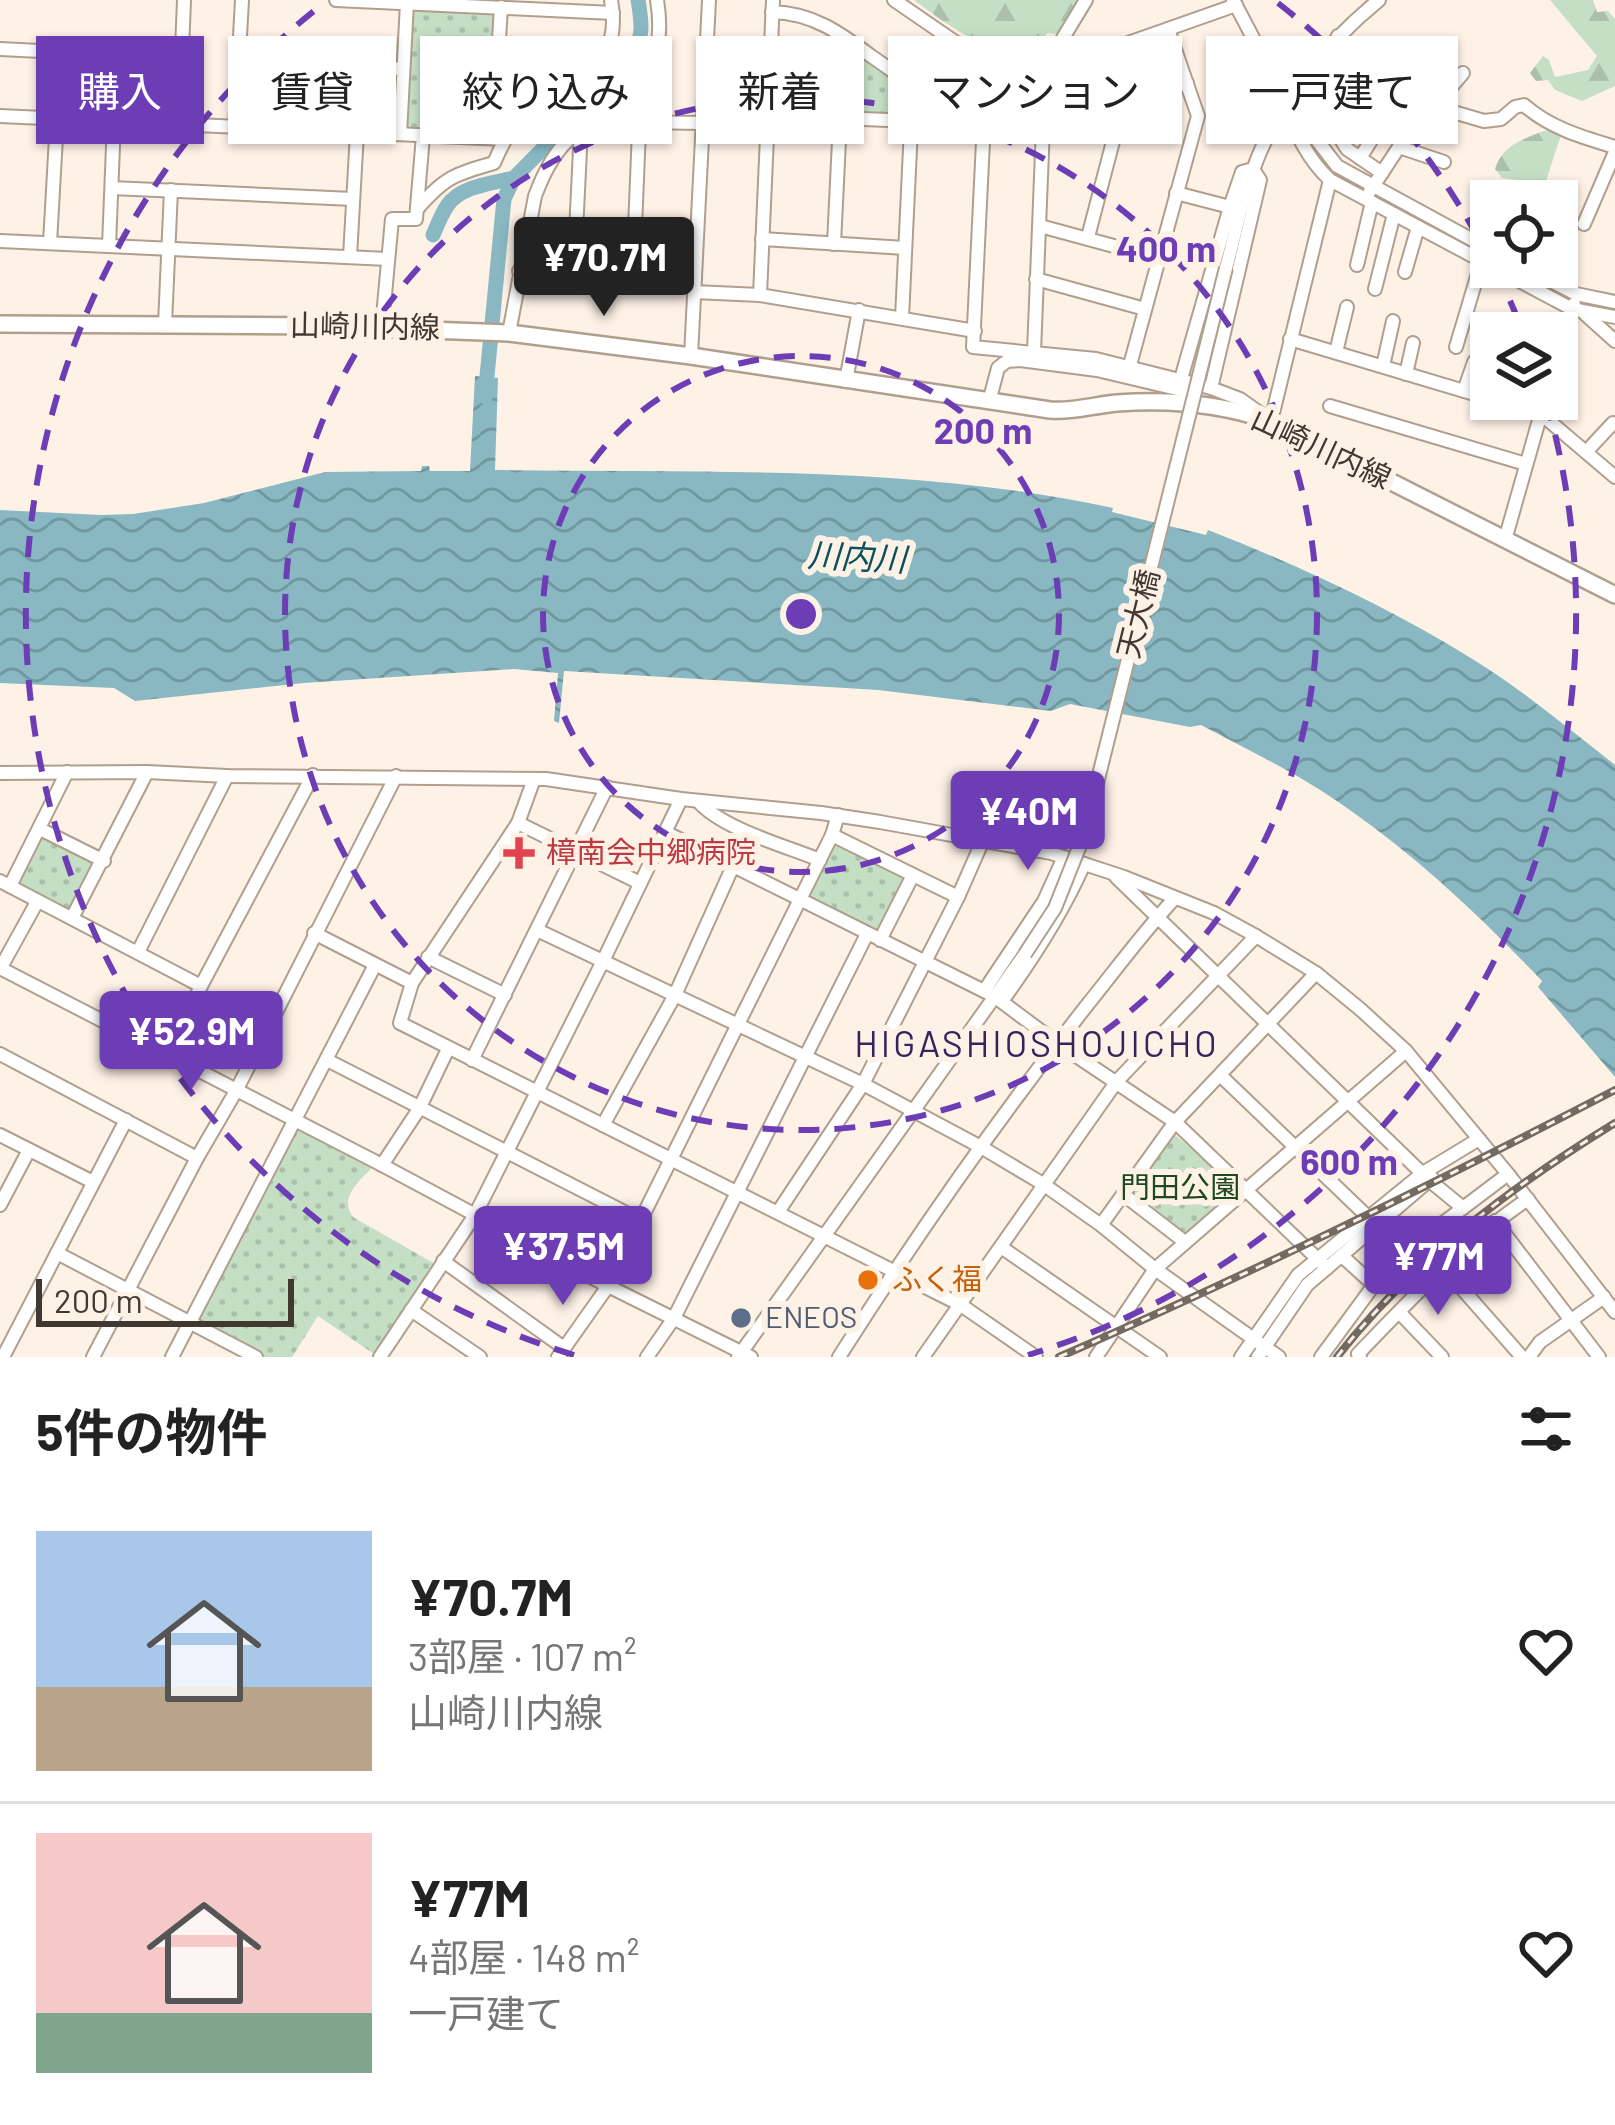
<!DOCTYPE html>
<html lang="ja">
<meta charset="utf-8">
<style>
:root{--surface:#fff;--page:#f2f2f2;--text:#222;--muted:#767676;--line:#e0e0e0;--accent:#6d3db5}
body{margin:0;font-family:Barlow,"Noto Sans JP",sans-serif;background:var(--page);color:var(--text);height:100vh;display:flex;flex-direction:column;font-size:45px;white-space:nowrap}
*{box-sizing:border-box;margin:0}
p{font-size:39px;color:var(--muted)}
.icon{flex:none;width:66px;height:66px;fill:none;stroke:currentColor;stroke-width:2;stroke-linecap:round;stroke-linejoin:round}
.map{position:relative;height:1357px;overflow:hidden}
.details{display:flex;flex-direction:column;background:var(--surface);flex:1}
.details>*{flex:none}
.hud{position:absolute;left:36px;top:36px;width:1545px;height:108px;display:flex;gap:24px}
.controls{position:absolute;left:1470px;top:180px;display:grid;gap:24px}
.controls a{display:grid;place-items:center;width:108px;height:108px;border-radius:0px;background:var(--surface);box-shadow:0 3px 9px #0004;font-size:60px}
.scale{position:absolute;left:36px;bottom:30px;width:258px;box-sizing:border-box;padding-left:12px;border:6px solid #403831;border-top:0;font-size:33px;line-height:42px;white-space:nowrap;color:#403831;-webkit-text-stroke:9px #fef2e7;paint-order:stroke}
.price{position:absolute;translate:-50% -102px;padding:0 27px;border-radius:12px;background:var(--accent);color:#fff;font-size:39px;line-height:78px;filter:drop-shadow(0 3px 6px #0008)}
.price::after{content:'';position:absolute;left:50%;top:72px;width:36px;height:27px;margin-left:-18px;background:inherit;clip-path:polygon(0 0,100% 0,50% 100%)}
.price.selected{background:#222;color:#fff}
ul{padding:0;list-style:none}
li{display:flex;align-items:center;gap:36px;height:300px;padding:0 36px}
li+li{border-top:3px solid var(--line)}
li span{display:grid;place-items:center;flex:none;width:336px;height:240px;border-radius:0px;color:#555}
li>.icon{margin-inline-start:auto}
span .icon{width:144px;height:144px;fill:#fffc;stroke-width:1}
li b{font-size:51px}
h2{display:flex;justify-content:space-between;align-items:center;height:144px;padding:0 36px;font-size:51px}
.pill{padding:0 42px;border-radius:0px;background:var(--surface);box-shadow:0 3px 9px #0004;font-size:42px;line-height:108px}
.pill.selected{background:var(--accent);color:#fff}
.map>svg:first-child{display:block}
</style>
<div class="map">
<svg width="1615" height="1357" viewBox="0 0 1615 1357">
<defs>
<pattern id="grass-dots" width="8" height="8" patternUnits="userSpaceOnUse" patternTransform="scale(3)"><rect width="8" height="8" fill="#c5dfc4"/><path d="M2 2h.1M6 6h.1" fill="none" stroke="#aac0a9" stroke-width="1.8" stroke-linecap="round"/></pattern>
<pattern id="forest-firs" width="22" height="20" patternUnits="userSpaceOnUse" patternTransform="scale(3)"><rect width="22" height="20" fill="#c5dfc4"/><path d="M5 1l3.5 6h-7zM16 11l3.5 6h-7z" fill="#aac0a9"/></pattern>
<pattern id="water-waves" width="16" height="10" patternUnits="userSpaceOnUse" patternTransform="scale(3)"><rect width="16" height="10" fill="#89b8c3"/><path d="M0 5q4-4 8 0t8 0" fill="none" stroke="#71979f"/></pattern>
</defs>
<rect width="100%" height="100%" fill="#fef2e7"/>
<g fill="url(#grass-dots)">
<polygon points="413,7 494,11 497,15 494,67 450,131 405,131 410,10"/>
<polygon points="852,45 907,85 908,114 904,118 847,115 844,112 847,48"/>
<polygon points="43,835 98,864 70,914 16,885"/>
<polygon points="835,842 908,878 880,935 807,898"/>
<path d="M295,1129L372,1168C358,1182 339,1198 353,1217L435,1264L374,1354L318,1316L292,1357H264L197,1322L196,1319Z"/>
<polygon points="1173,1133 1238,1189 1184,1237 1129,1195"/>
</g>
<g fill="url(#forest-firs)">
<path d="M914,0H1080L1056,34L1047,33L1039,47L1044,53L1042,59C990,55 955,31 914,0Z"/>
<polygon points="1550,0 1593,0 1597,12 1608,11 1615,19 1615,86 1582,101 1555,90 1548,80 1536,81 1530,73 1543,56 1549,60 1555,77 1588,70 1597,56"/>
<path d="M1547,130L1561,135L1545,184L1556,190L1561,199L1557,206V201H1522V192L1527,181L1502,178L1495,169C1502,145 1525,138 1547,130Z"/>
</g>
<path fill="url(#water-waves)" d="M475,376L498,378L495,470C700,473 910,464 1113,508L1112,512L1206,535L1208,530C1300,566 1390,608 1474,660C1524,691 1569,729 1615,765V1077L1538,987L1542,981C1482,918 1419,858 1347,808C1301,775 1250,751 1201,725L1190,727L1070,704L1051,711L878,690L564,671L559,723L554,721L558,673L514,669L304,683L135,701L114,688L0,683V510L101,515L133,514L204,503L325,472L421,471L422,466H429L430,471H470Z"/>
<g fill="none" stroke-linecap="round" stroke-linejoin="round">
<g stroke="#89b8c3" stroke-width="3">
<polyline points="1300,121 1317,155 1336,174 1491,257"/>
<polyline points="1509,267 1572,299"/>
</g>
<g stroke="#89b8c3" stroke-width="15">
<path d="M433,235C437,226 441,215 447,206C460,186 493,183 514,178"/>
<path d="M485,397L504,199L514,178L631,59C644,38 642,23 638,0"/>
</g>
<defs>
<g id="minor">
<polyline points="336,0 613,13"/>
<polyline points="894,0 974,55 1002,65 1038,69 1080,60 1236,5"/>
<path d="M1233,0C1247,26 1261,52 1273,79C1291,116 1299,151 1330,180L1572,309L1615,317"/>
<path d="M772,12C813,13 840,33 871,56C896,73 921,93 948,107C1032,148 1107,113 1187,83"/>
<path d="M1338,36L1402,91L1426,104L1484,121L1501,119L1515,107L1524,105C1550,128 1582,137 1615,147"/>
<polyline points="0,49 182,58"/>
<polyline points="240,60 403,69"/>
<polyline points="497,72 563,76 581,129 574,273"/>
<polyline points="1355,80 1383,122 1401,133"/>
<polyline points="1318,102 1347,149 1382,173"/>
<polyline points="1434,107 1463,73"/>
<polyline points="1305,110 1317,140 1337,166 1491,250"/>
<polyline points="1300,112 1375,68"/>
<polyline points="0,116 504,139"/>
<polyline points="840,118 911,121"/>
<polyline points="984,121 973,347 1096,359 1211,388 1260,180 1253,169"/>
<polyline points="641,122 767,124"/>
<polyline points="1075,122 1056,67 1063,38 1086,0"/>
<polyline points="179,124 184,0"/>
<polyline points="235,127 242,0"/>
<polyline points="400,134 407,3"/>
<polyline points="450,136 497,72 501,7"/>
<polyline points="1399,147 1444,162"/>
<polyline points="1360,158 1402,91"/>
<polyline points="112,188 353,199"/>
<polyline points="1370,191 1422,112"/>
<polyline points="1176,193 1230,207"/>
<path d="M418,208C445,177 455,174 494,163C504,139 517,116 538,99C581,64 623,68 611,0"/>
<polyline points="1584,224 1615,152"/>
<polyline points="1040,226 1158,258"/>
<polyline points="1088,237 1122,107"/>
<polyline points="762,239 905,248"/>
<polyline points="0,241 388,259"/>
<polyline points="50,243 57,119"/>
<polyline points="834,244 844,37"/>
<polyline points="109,246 114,121"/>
<polyline points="350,257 357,132"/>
<polyline points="1357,265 1372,202"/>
<polyline points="1524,267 1576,294 1615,302"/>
<path d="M1226,268C1235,236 1241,201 1253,170C1277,103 1325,44 1379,0"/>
<polyline points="519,271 695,278"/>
<polyline points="1405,272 1418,227"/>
<polyline points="633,276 641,82"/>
<polyline points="1036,279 1145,309"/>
<polyline points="1375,289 1394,214"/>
<polyline points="694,292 760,295 975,331"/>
<polyline points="760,295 773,0"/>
<polyline points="1585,314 1615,341"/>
<polyline points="902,318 913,85 947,37"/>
<polyline points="165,324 171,190"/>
<polyline points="382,327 392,219 416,219 423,136"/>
<path d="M509,333L535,196C543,175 552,156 568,140C619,91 671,87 657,0"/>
<polyline points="1290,339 1541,414 1615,477"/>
<polyline points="1456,347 1482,260"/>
<polyline points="1034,352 1043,127"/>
<polyline points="1336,352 1347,307"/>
<polyline points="691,356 709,0"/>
<polyline points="1557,360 1574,304"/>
<polyline points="1130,365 1198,116 1168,29"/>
<polyline points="1383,366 1393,321"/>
<polyline points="1406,374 1413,343"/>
<polyline points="1181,379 1230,207 1242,172 1253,169"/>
<polyline points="846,381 859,310"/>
<polyline points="1211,388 1240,399 1271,421 1330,180"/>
<polyline points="1464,391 1474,362"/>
<polyline points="989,402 998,368 1007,361 1020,360 1097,370 1194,393"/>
<polyline points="1330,406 1526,464"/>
<polyline points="1586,452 1613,423"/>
<polyline points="1505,540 1545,399"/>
<polyline points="0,773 147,772 227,776 546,779 681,799 821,813 880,822 1051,853 1124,877 1214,913 1256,936 1316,973 1360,1009 1406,1051 1508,1174 1615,1312"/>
<polyline points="534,779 518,823 412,983 400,1023 961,1305 1036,1357"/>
<path d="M698,801C722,829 786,846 820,860"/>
<polyline points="518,823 640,883"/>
<polyline points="40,829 104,861"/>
<polyline points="665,832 994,996 1057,1043 1175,1122 1327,1268"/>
<polyline points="832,835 958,897"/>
<polyline points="1116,877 1429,1180 1463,1208"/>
<polyline points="0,881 201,986"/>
<polyline points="10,886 67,772"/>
<polyline points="72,918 147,772"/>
<polyline points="537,930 863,1084 981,1147 1043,1184 1101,1225 1155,1269 1279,1357"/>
<polyline points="314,933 412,983"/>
<polyline points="880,940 913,875"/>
<polyline points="138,952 227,776"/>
<polyline points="428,957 505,995"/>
<polyline points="0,968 382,1165 608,1286 751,1357"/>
<polyline points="0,969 37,902"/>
<polyline points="984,991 1044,901 1064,857"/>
<path d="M1002,1001C1034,957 1062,914 1084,864"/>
<polyline points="169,1053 201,986 313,775"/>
<polyline points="0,1054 197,1158"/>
<polyline points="327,1060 640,1220"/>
<polyline points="472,1060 607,787"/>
<polyline points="1220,1075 1371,1220"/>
<polyline points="603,1125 675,995 733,866"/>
<polyline points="0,1135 93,1182"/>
<polyline points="382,1165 419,1109 448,1049"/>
<polyline points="1124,1195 1185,1242"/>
<polyline points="0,1205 29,1150"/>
<polyline points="778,1212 863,1084 958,897 983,840"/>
<polyline points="1495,1221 1599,1357"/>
<polyline points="1101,1225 1175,1122 1316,973"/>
<polyline points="1001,1247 1160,1357"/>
<polyline points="57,1253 256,1357"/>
<polyline points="1342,1256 1374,1285"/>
<polyline points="443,1261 564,1348"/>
<polyline points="1443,1267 1522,1357"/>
<polyline points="411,1310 480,1357"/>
<polyline points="1399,1312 1442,1357"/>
<polyline points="3,1357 126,1120"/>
<polyline points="93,1357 197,1158 236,1091 396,776"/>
<polyline points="172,1357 375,965"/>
<polyline points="380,1357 475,1215 603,961 681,799"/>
<polyline points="558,1357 608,1286 832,835 838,815"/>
<polyline points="647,1357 674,1318 867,934"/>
<polyline points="738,1357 1025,954"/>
<path d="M839,1357C916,1236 999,1117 1088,1004C1117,968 1144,931 1175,898"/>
<polyline points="923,1357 1117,1081 1256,936"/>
<polyline points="1096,1357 1155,1269 1406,1051"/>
<polyline points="1241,1357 1298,1275 1423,1173 1479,1139"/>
<polyline points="1258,1357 1307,1285 1432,1178"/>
<polyline points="1321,1357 1374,1285 1418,1242 1508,1174"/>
<path d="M1360,1357L1358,1354C1411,1299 1464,1242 1528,1199"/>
<polyline points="1529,1357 1540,1342 1604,1297"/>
</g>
<path id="major" d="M0,324L323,326L509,333L691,356L1050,410C1074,412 1094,405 1117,403C1169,399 1222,404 1271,421L1615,595"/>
</defs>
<use href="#minor" stroke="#b19f8d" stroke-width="16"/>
<use href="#major" stroke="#b19f8d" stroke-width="20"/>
<use href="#minor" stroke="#fff" stroke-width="12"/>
<use href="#major" stroke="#fff" stroke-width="15"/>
<defs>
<g id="rail">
<path d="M1059,1357C1248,1275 1432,1185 1615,1090"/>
<path d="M1337,1357C1412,1261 1511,1187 1615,1123"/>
</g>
</defs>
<use href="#rail" stroke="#736a62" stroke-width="8"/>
<use href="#rail" stroke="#fef2e7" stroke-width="3" stroke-dasharray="9" stroke-linecap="butt"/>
<defs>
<polyline id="minor-bridge" points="1025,954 1055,908 1084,835 1226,268"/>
</defs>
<use href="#minor-bridge" stroke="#b19f8d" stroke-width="16" stroke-linecap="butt"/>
<use href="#minor-bridge" stroke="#fff" stroke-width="12"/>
</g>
<g fill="none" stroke="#6d3db5" stroke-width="6" stroke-dasharray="21 15">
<circle cx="801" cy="614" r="258"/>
<circle cx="801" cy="614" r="516"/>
<path d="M574 1355A775 775 0 0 1 324 3M1278 3A775 775 0 0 1 1488 256M1495 268A775 775 0 0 1 1522 330M1546 400A775 775 0 0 1 1028 1355"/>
</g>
<path fill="#e0444e" stroke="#fef2e7" stroke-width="4.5" d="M513 835h12v12h12v12h-12v12h-12v-12h-12v-12h12z"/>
<circle fill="#e8710a" stroke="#fef2e7" stroke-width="4.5" cx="868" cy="1280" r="12"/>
<circle fill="#5c6f8a" stroke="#fef2e7" stroke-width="4.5" cx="741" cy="1318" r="12"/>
<g text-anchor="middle" stroke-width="12" stroke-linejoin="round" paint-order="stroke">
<g font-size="30" fill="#403831" stroke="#fef2e7">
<text transform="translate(365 327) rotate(1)" y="10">山崎川内線</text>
<text transform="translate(1321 449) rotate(25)" y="10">山崎川内線</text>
<text transform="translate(1139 614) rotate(-76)" y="10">天大橋</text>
</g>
<g font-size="30" fill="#be3a42" stroke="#fef2e7" text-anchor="start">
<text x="546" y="863">樟南会中郷病院</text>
</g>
<g font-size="30" fill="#1e4920" stroke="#fef2e7">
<text x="1180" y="1198">門田公園</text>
</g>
<g font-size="30" fill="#c56008" stroke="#fef2e7" text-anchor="start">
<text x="892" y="1290">ふく福</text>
</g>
<g font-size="30" fill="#4e5e75" stroke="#fef2e7" text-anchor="start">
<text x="765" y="1328">ENEOS</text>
</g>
<g font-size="33" font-style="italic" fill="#09505c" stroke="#fef2e7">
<text transform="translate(857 557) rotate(3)" y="12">川内川</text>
</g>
<g font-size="36" letter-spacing="3" fill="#39235d" stroke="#fef2e7">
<text x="1037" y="1057">HIGASHIOSHOJICHO</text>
</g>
</g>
<circle cx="801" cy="614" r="18" fill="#6d3db5" stroke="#fef2e7" stroke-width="6"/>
<g font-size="36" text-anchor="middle" font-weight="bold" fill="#6d3db5" stroke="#fef2e7" stroke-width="12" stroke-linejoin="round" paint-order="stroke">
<text x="1166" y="262">400 m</text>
<text x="983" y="444">200 m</text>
<text x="1349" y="1175">600 m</text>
</g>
</svg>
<div class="controls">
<a><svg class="icon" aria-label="locate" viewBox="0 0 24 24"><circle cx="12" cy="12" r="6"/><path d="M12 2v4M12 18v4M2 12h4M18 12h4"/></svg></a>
<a><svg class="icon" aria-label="layers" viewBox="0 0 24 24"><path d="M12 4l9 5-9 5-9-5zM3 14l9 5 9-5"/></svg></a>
</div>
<div class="scale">200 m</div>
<b class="price selected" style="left:604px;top:319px">¥70.7M</b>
<b class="price" style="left:1028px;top:873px">¥40M</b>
<b class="price" style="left:191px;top:1093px">¥52.9M</b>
<b class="price" style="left:563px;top:1308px">¥37.5M</b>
<b class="price" style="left:1438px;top:1318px">¥77M</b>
<div class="hud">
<a class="pill selected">購入</a>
<a class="pill">賃貸</a>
<a class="pill">絞り込み</a>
<a class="pill">新着</a>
<a class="pill">マンション</a>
<a class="pill">一戸建て</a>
</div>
</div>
<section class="details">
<h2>5件の物件<svg class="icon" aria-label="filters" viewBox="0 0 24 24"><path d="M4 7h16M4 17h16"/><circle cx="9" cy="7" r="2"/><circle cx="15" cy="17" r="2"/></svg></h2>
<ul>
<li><span style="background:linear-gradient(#a9c7e8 65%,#b9a48a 0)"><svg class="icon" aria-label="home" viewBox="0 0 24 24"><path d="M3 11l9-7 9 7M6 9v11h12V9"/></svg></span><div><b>¥70.7M</b><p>3部屋 · 107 m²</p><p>山崎川内線</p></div><svg class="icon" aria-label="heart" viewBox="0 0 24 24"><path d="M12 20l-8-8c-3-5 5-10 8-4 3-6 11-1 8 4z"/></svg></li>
<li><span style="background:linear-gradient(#f6c9c9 75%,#7fa58c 0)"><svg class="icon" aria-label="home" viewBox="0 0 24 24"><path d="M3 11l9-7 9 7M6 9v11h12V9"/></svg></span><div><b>¥77M</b><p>4部屋 · 148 m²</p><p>一戸建て</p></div><svg class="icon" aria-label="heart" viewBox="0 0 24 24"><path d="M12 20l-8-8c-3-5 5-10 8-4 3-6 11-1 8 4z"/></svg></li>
</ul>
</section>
